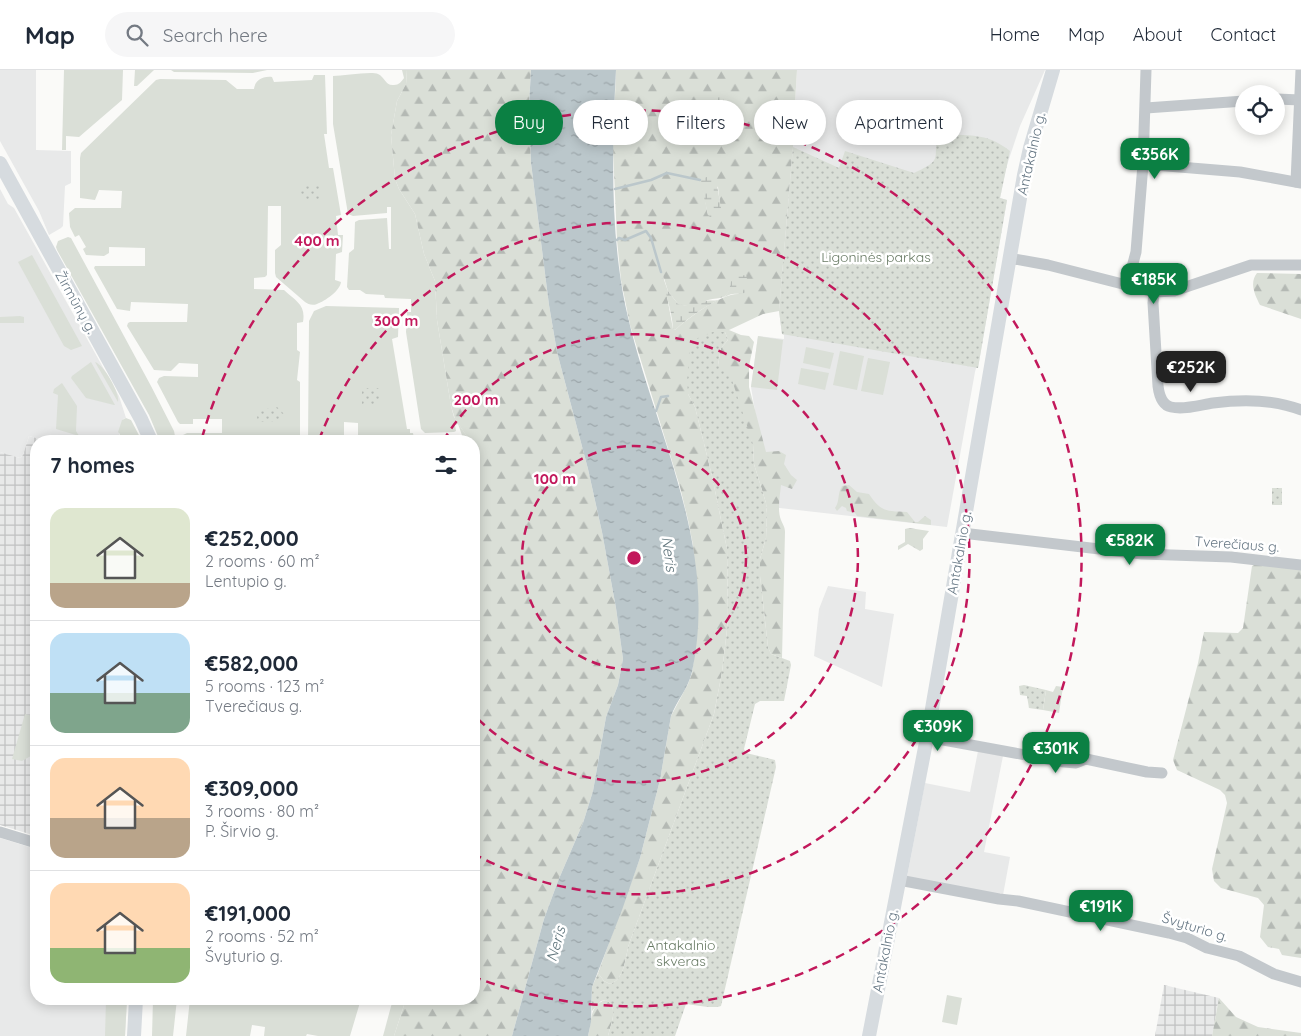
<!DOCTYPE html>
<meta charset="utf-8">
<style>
:root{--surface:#fff;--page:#f6f6f7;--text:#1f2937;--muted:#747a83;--line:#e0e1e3;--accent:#0b8043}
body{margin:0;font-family:Quicksand,sans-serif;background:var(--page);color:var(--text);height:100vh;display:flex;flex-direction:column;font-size:19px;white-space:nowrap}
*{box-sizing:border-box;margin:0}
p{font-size:16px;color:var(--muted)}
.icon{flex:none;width:28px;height:28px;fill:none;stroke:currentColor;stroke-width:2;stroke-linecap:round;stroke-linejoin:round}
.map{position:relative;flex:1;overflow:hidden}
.drawer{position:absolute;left:30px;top:365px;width:450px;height:570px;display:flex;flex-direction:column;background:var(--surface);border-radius:20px;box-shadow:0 2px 12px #0003}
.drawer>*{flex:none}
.banner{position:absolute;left:495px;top:30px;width:475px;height:45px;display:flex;gap:10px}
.buttons{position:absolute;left:1235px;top:15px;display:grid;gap:10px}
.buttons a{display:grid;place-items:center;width:50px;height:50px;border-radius:50%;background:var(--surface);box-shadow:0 2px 12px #0003;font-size:25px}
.price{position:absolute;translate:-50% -42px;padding:0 11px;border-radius:10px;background:var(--accent);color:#fff;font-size:16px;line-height:32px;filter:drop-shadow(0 1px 2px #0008)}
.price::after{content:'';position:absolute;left:50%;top:30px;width:15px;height:11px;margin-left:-8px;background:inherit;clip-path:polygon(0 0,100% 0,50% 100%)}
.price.selected{background:#222;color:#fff}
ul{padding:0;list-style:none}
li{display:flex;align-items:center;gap:15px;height:125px;padding:0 20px}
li+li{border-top:1px solid var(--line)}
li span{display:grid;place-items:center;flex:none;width:140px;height:100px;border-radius:15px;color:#555}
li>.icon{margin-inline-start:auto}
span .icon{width:60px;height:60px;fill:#fffc;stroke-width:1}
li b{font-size:21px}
h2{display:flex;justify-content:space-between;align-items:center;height:60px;padding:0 20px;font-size:21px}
.tag{padding:0 18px;border-radius:22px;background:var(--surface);box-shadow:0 2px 12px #0003;font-size:18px;line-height:45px}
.tag.selected{background:var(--accent);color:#fff}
header{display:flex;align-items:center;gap:30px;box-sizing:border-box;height:70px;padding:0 25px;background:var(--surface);border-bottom:1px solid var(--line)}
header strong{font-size:24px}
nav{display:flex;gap:28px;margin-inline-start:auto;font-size:18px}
.search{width:350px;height:45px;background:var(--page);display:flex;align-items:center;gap:12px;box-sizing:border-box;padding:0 18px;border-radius:28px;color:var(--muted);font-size:19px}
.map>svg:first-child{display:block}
</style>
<header>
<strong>Map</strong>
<div class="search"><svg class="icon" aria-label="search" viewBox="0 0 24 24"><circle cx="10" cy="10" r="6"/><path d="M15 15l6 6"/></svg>Search here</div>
<nav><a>Home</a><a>Map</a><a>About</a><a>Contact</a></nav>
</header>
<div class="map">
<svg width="1301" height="966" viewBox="0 0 1301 966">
<defs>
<pattern id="industrial-grid" width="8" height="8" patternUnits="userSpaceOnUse" patternTransform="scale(1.25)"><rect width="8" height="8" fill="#e8e9e9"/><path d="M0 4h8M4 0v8" fill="none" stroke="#c0c1c2"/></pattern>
<pattern id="forest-firs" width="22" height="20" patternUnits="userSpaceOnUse" patternTransform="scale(1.25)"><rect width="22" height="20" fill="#dadfd7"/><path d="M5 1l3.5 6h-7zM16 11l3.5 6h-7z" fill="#b4b9b4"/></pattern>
<pattern id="wetland-marsh" width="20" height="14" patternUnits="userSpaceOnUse" patternTransform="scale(1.25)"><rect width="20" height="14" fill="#dadfd7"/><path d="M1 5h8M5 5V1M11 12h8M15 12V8" fill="none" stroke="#b4b9b4"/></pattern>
<pattern id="park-dots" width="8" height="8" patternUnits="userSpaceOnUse" patternTransform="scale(1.25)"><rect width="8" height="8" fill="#dadfd7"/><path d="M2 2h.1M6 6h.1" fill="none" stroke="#b4b9b4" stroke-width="1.8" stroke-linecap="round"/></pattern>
<pattern id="water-ripples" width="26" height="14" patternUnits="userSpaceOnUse" patternTransform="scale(1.25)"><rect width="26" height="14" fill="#bbc7cb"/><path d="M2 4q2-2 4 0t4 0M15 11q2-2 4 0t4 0" fill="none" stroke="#9ca6aa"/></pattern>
</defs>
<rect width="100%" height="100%" fill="#fafaf8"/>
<g fill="#e8e9e9">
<polygon points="0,0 36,0 36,80 71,81 71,113 65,116 63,156 61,158 49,165 39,141 0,71"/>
<polygon points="797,0 1045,0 1020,56 1006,98 1000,128 1007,130 978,298 976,298 975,302 947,457 771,437 751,317 758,266 784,269 784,265 782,264 779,241 793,77 793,67"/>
<polygon points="0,119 8,134 14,138 119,326 126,348 123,349 118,371 47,371 29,366 23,385 20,388 0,382"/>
<polygon points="828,516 866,522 865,539 894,544 882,617 814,586 819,539"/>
<polygon points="978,681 1003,686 984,782 1010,787 1003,825 907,807 925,713 970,722"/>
<polygon points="0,768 36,779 36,929 127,929 125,966 0,966"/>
</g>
<g fill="url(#industrial-grid)">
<polygon points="29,366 47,371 36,371 36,766 0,755 0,382 20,388 23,385"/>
<polygon points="1164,915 1219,928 1212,966 1155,966"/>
</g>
<g fill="#dadfd7">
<polygon points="64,0 123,0 122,30 79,67 66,66 66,80 62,80"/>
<polygon points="135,0 154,0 137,16 134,16"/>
<polygon points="171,0 267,0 253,3 174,2"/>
<path d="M402,0H407L406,14L397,31L391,65L395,109L399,119L415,144L424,184L435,211L437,250L451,336L454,347L470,371H464L458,354L455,355L456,361L454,362L425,363L421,359L406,262L407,242H411V229L385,228L384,225L366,224L360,220H349L347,217L349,183L354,179L355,152L359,150L387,148L389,179H391V137H387V143L353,146L348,144L333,54V6C343,6 371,1 378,4C385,7 385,16 394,15C399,15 401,12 404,8Z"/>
<path d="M314,5H325L327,64H324L329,98H333L341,145L336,146L338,165H343L342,182L336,184L335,210L341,212C340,221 325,231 317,234C312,236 308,234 305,232L276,207L275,203V180L281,175V136H268L267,205L265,207L254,208V219L284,220C296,231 306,235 303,252L297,253V280L300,282L297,310L300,312V371H183V365L187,363H222V349H193V354H180L178,352L157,312L159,308L164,306L198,307V294L179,293L171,301L154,300L127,256L128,253L130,252H187L188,234L131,232L130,241L117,239L94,198L95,196H145V178L109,177V183L104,186L86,185L83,179L86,177L79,165L75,167L70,157L69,143L75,138H121L122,121L99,120L95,130L80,128V88L81,83L156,10L160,9L226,10L237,19H254C255,10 263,6 272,7L274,12L312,10Z"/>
<polygon points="68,167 71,168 151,316 174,361 176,371 160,371 149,345 57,180 56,177 58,171"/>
<polygon points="32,185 82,276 71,280 64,276 18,192"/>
<polygon points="326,236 399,238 398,267 392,269 407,359 410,359 410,363 413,363 414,369 413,371 358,371 358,353 344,352 344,371 308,371 309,251 314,241"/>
<polygon points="20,246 24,247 24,253 0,253 0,247"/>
<polygon points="758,266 783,270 777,320 751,317"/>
<polygon points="806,277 834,283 830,299 803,293"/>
<polygon points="840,281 864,286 857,320 833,315"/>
<polygon points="868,288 890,292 883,325 861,321"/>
<polygon points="91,292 115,335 114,335 86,328 71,308 72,306"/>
<path d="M95,292C104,295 120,323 118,332Z"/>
<polygon points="801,298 829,303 825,320 798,314"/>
<polygon points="62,313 77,336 76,361 79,366 56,359 58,325 53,323 54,319"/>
<polygon points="126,348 131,350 142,371 118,371 120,364 118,362 122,350"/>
<polygon points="1056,616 1063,617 1059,643 1043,640 1046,620 1053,622"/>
<polygon points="25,644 36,647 36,683 22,691 12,689"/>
<polygon points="947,925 962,928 957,955 942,952"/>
<polygon points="106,929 127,929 125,966 105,966"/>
<polygon points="153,929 177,929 173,966 152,966"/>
<polygon points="190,929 239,929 251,932 253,929 361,929 350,966 318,966 307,964 306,966 264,966 265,957 252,955 250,966 186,966"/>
<polygon points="393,929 406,929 394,966 383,966"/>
</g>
<g fill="url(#forest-firs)" fill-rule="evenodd">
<polygon points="407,0 531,0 529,35 531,93 549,235 557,282 588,399 602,462 616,538 623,589 618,615 606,647 593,721 583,753 558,811 544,849 512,966 394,966 406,929 474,929 474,371 470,371 455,349 451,336 437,250 435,211 424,184 415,144 399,119 395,109 391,65 397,31 406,14"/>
<path d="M616,0H797L793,67V77L779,241L763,244L729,260L741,265L749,266L754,272L749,296V317L766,382L779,381L786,385L784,394L791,405L797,410L792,419L781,415C780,426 777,440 781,450C783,455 785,457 785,462L782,588L771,584L768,577L760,506V489L766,468L767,444L766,433L754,394L753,374L718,295L721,278L728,270L725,262L688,324L695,337L712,406L727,479L728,551L722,602L714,644L629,874C625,888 625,909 610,914L604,911L598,903L640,788L660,710L671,646L688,614L692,603L697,566L693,475L688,450L680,417L630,255L621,210L617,170L615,125L613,79ZM701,110L718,117L720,134L708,145ZM663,205L668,221L678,234C685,236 695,238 702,235C705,233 704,231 708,230C721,227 728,230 731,214L739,224C722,223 688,248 675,260L673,259Z"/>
<path d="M1257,203L1301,204V249L1260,235C1255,225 1249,213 1257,203Z"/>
<path d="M849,415L857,422L869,424C881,442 886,441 907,442L915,452H918L925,446L931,450V455L857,446L855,443L847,441L846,438L842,436L837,441L835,438C840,431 837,424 842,416Z"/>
<polygon points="909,458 929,461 923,469 923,479 920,481 908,474 898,480 898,476 905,472 905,459"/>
<polygon points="1259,492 1301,498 1301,888 1282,885 1279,879 1268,877 1260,867 1264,835 1258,828 1221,818 1214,811 1212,799 1227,733 1225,725 1220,720 1177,700 1173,690 1198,593 1204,562 1238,563 1243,558 1252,496"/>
<polygon points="1219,928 1236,947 1258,957 1301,963 1301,966 1212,966"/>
<path d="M606,930C619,938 611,953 608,966H588C592,952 589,934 606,930Z"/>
</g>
<g fill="url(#wetland-marsh)">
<path d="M719,21H723V43L715,46C705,35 706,30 719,21Z"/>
<polygon points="709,106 716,109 722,144 720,146 710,147 708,145 700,110"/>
<path d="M661,202L668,221L678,234C691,237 695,237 706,231C709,230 714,231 718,230C729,227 730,217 732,207L746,205L748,213V221C741,226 736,222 729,225C710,233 690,246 675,260L673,259C672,239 664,221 661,202Z"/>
</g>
<g fill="url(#park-dots)">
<path d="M938,63C968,67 985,61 1010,81L1000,128L1007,130L978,298L782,264L779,241L793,77L839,98L845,81L914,103C945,89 932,89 938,63Z"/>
<rect x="300" y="115" width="19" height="16"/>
<path d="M713,262H725L728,270L721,278L718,295L729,301L753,374L754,394L766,433L767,444L766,468L760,489V506L768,577L771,584L790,591L791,595L784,631H760L755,634L744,679L746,683L775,690L776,697L721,936C714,939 694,935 686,934L675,966H608C611,953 619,938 606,930L601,931L592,941V917L598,903L604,911L610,914C625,909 625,888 629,874L714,644L722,602L728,551L727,479L712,406L695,337L688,324L687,311L690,280L693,272L698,268Z"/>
<rect x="362" y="318" width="17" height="17"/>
<polygon points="277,337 286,346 271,352 258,352 256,341"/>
<rect x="1272" y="418" width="10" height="17"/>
<polygon points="1024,615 1046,620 1043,640 1029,638 1027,626 1020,625 1019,616"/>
</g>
<path fill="url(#water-ripples)" d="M531,0H616C612,75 610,160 625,234C651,357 720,472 692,602C688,619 677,630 671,646L660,710L640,788L622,840L592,917L591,952L588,966H512L544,849L558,811L583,753L593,721L606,647L618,615L623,589L616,538L602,462L588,399L557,282L549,235L531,93L529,35Z"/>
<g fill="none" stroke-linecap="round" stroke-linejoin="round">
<g stroke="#bbc7cb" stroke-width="2.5">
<polyline points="615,119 651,110 667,103 700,110"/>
<polyline points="617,170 619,168 625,170 646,161 651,168 661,202"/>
<polyline points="656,341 661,327 668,326"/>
</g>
<g stroke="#c3c8cc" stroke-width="11">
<polyline points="1276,29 1301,30"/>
<polyline points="1146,38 1244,31"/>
<polyline points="1143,94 1240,102 1301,113"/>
<polyline points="1296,112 1301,0"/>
<polyline points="1009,188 1048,195 1154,222 1174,221 1251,195 1301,195"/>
<polyline points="1127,216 1136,182 1143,94 1146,0"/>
<path d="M1154,222L1153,233L1158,316C1159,324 1162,335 1171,337C1184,340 1200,335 1213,333C1243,329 1273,329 1301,340"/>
<polyline points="962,463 1142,484 1231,487 1301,495"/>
<polyline points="927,667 1064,692 1076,693 1086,689 1147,702 1162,703"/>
<polyline points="0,762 36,773"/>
<polyline points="899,810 999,829 1018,831 1169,863 1187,868 1207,878 1239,886 1274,904 1301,912"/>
</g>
<g stroke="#d6dbdf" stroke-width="14">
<polyline points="0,93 141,349 151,371"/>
<polyline points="134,966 136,929"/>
<polyline points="869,966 928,662 1024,105 1030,78 1053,0"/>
</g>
</g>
<g fill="none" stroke="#c2185b" stroke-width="2.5" stroke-dasharray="9 6">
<circle cx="634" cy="488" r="112"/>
<path d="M443 371A224 224 0 1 1 474 645"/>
<path d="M319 370A336 336 0 1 1 476 785"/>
<path d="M202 368A448 448 0 1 1 477 908"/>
</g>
<g text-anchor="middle" stroke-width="5" stroke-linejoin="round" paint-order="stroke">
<g font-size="14" fill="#657683" stroke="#fff">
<text transform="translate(1031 84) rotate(-77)" y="5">Antakalnio g.</text>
<text transform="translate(76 232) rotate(61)" y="5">Žirmūnų g.</text>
<text transform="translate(1237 474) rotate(4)" y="5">Tverečiaus g.</text>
<text transform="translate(959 483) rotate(-80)" y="5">Antakalnio g.</text>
<text transform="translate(1195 857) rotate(17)" y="5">Švyturio g.</text>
<text transform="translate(885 881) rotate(-79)" y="5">Antakalnio g.</text>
</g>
<g font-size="14" fill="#687a64" stroke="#fff">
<text x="876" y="192">Ligoninės parkas</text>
<text x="681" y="880">Antakalnio<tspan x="681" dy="16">skveras</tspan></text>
</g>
<g font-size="15" font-style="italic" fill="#60757c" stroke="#fff">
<text transform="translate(669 484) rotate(82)" y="5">Neris</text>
<text transform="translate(556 874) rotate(-74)" y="5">Neris</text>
</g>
</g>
<circle cx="634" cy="488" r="8" fill="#c2185b" stroke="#fff" stroke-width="2.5"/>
<g font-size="15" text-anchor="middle" font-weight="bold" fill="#c2185b" stroke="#fff" stroke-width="5" stroke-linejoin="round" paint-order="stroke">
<text x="317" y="176">400 m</text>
<text x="396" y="256">300 m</text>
<text x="476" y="335">200 m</text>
<text x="555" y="414">100 m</text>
</g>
</svg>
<div class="buttons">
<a><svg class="icon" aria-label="locate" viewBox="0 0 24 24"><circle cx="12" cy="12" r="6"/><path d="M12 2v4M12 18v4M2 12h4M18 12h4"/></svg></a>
</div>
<b class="price" style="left:1155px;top:110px">€356K</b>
<b class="price" style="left:1154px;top:235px">€185K</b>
<b class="price selected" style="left:1191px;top:323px">€252K</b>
<b class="price" style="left:1130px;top:496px">€582K</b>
<b class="price" style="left:938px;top:682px">€309K</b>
<b class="price" style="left:1056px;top:704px">€301K</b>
<b class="price" style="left:1101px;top:862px">€191K</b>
<div class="banner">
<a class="tag selected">Buy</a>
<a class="tag">Rent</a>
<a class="tag">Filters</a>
<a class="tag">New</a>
<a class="tag">Apartment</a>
</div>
<section class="drawer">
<h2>7 homes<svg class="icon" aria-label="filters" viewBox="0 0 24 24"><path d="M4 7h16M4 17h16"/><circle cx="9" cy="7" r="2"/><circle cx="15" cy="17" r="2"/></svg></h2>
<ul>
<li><span style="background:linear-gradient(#dfe7d0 75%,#b9a48a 0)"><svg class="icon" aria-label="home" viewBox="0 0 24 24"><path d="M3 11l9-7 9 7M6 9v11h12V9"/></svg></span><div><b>€252,000</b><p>2 rooms · 60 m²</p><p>Lentupio g.</p></div></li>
<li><span style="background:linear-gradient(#bfe0f5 60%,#7fa58c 0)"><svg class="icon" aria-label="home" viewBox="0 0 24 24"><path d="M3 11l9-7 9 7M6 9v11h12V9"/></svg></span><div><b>€582,000</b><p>5 rooms · 123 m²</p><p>Tverečiaus g.</p></div></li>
<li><span style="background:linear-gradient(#ffd9b3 60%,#b9a48a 0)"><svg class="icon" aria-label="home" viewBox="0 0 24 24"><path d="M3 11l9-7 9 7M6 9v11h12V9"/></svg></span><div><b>€309,000</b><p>3 rooms · 80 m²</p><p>P. Širvio g.</p></div></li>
<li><span style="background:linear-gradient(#ffd9b3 65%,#8fb573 0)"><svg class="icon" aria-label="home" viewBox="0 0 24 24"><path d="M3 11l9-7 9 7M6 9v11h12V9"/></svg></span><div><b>€191,000</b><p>2 rooms · 52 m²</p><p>Švyturio g.</p></div></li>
</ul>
</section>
</div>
